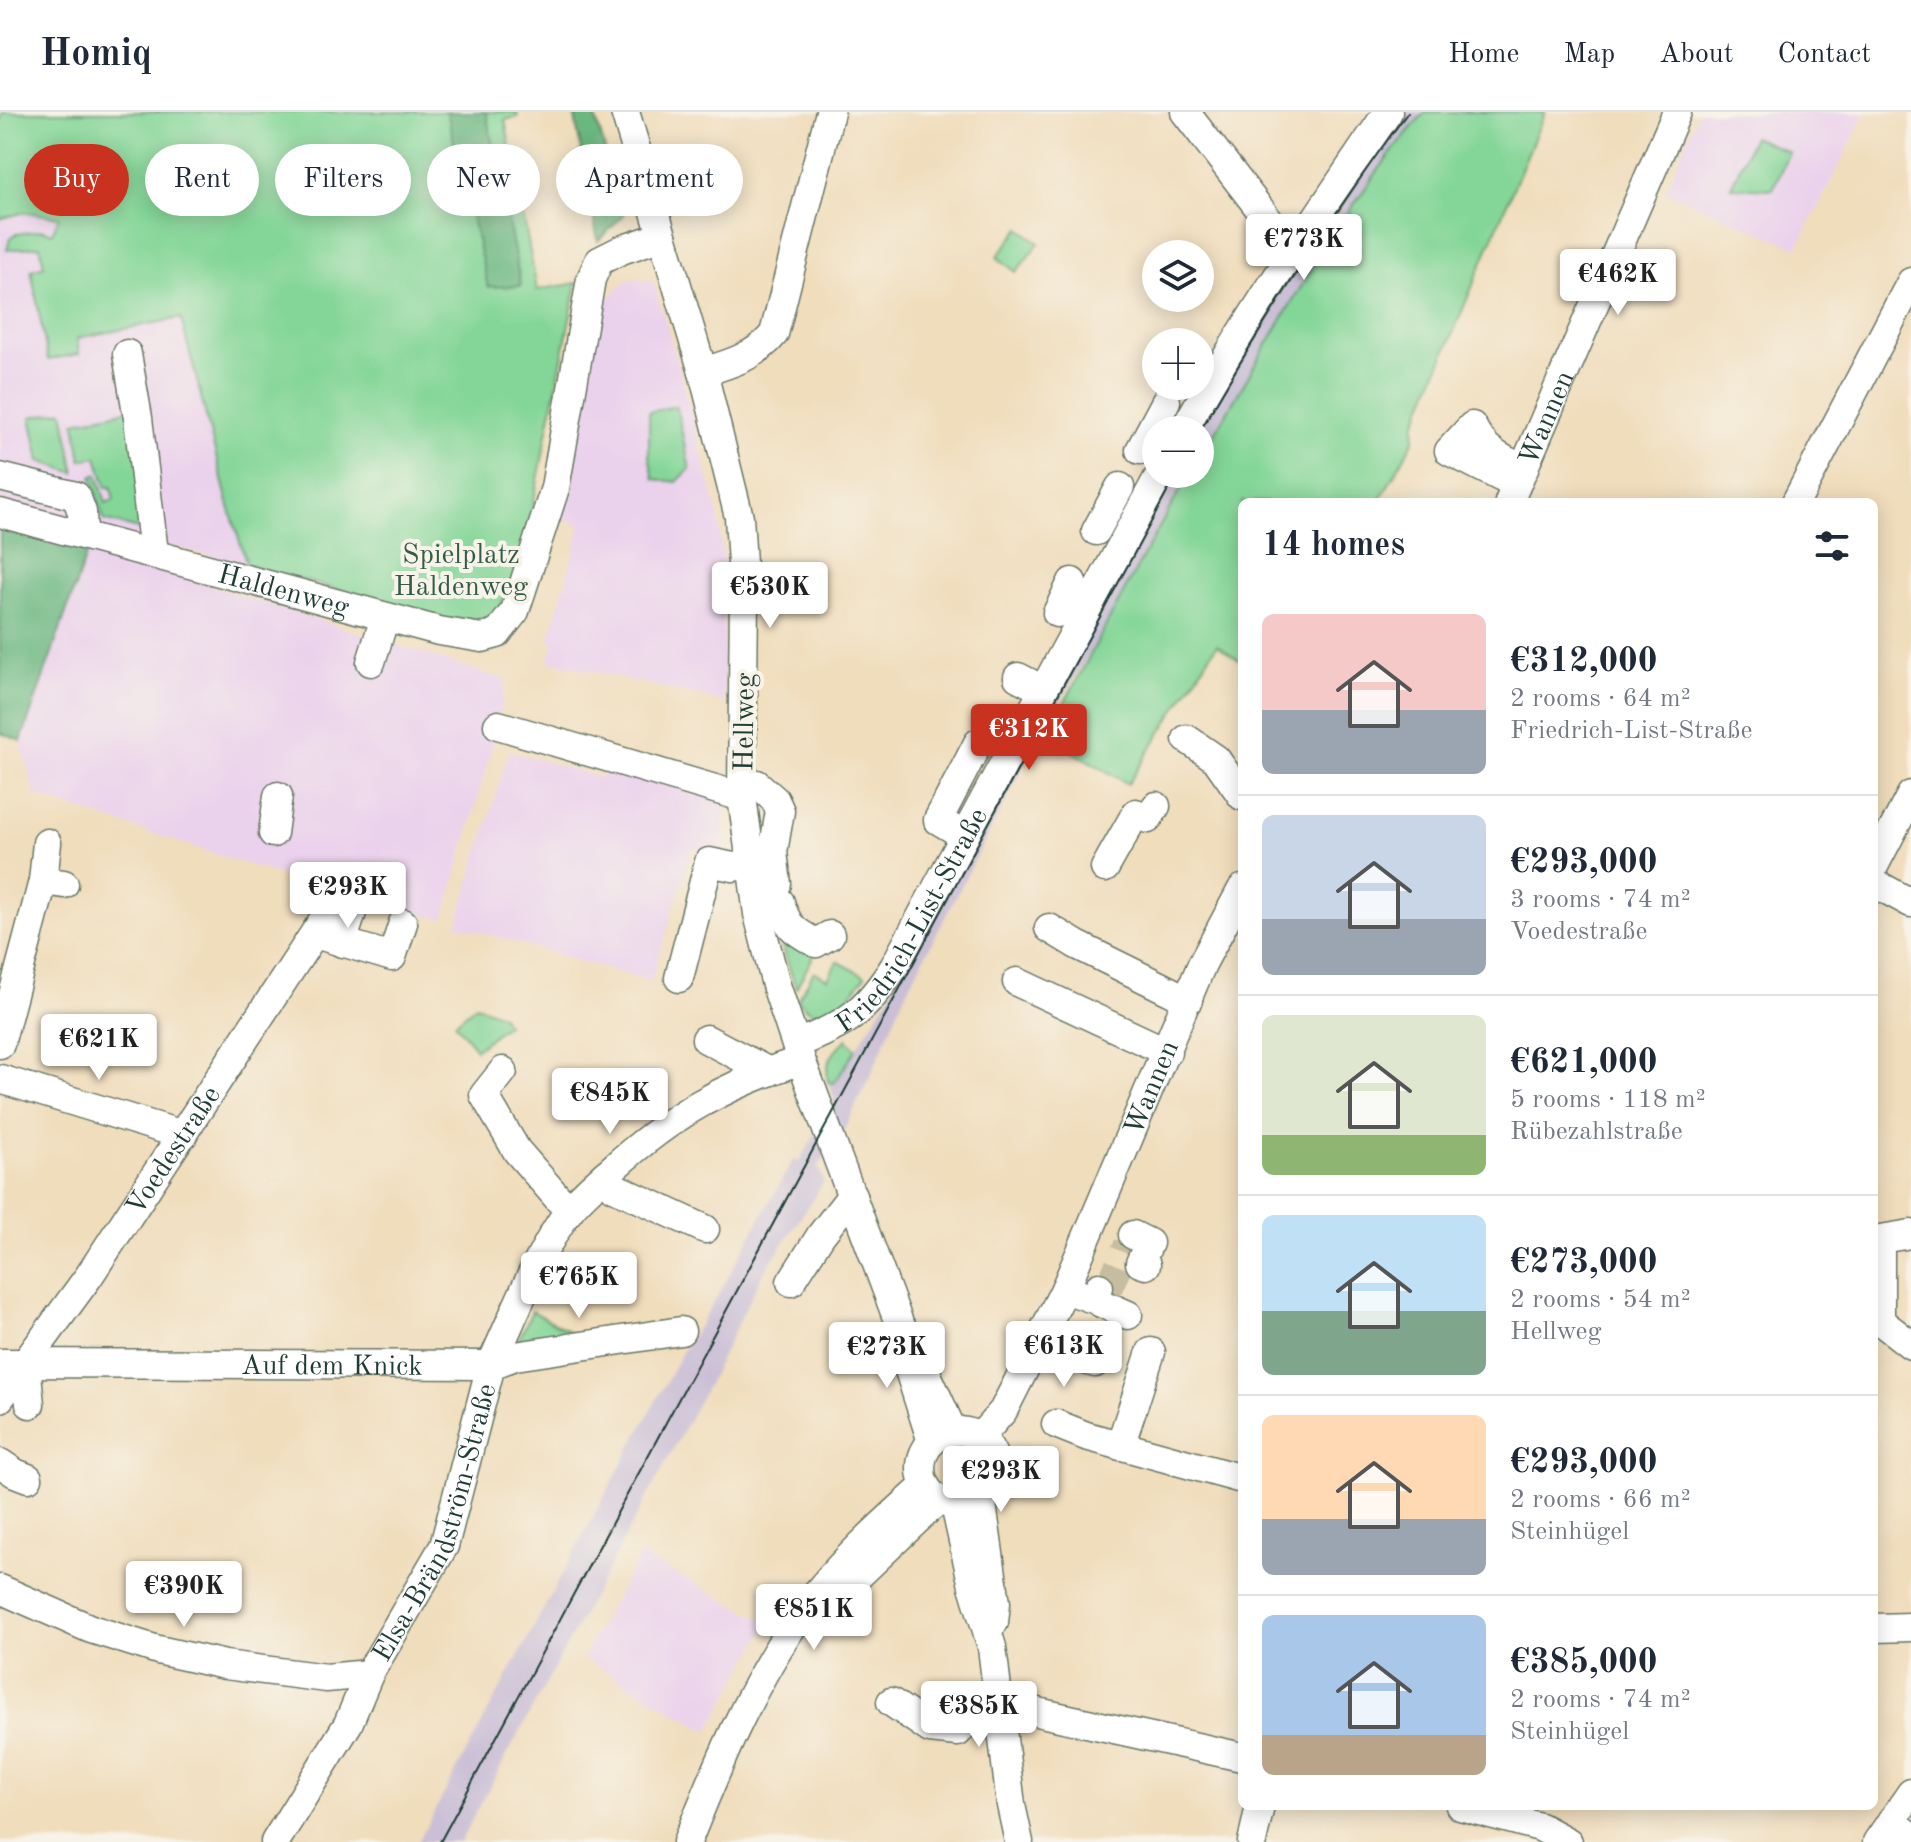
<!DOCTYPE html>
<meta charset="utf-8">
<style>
:root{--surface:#fff;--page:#f6f6f7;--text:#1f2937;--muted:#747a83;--line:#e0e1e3;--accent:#c8321e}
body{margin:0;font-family:"Old Standard TT",serif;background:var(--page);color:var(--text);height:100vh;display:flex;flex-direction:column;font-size:30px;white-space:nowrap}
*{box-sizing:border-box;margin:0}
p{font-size:26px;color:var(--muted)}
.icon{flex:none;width:44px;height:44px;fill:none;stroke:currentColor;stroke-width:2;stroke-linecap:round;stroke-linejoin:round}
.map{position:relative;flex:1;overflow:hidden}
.details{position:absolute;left:1238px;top:386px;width:640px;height:1312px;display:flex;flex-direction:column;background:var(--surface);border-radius:12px;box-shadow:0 4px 20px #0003}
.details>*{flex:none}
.guide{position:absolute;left:24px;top:32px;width:760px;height:72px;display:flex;gap:16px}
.fabs{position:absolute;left:1142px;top:128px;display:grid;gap:16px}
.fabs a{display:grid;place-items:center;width:72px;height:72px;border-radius:50%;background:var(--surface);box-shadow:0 4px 20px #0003;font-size:40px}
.price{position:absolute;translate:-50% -68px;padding:0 18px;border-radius:8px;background:#fff;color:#222;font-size:26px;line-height:52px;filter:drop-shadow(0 2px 4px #0008)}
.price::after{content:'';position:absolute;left:50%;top:48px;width:24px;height:18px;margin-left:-12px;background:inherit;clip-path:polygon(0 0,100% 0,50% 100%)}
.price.current{background:var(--accent);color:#fff}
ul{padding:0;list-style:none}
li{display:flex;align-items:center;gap:24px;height:200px;padding:0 24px}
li+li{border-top:2px solid var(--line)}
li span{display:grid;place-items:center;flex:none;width:224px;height:160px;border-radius:12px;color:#555}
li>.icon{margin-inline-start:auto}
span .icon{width:96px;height:96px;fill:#fffc;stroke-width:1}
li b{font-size:34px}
h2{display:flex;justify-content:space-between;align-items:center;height:96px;padding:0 24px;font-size:34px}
.chip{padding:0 28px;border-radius:36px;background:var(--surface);box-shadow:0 4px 20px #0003;font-size:28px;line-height:72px}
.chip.current{background:var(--accent);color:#fff}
header{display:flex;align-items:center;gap:48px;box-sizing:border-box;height:112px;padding:0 40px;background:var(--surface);border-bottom:2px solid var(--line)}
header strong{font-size:38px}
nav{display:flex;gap:44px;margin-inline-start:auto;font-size:28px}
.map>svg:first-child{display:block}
</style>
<header>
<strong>Homiq</strong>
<nav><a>Home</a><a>Map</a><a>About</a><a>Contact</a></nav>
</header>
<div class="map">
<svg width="1911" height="1730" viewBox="0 0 1911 1730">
<rect width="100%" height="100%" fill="#f7f3e8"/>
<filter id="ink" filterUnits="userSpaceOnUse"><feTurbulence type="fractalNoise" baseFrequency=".0125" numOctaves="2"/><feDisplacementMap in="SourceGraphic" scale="16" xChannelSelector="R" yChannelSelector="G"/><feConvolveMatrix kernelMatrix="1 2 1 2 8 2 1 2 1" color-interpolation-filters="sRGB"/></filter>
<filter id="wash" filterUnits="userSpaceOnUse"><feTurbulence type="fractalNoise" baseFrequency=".006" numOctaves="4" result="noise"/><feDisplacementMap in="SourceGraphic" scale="32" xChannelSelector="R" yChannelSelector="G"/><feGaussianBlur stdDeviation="1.8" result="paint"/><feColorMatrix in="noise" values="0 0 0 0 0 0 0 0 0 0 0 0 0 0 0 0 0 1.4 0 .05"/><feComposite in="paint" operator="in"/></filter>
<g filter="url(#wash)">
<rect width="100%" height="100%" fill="#f0ddbc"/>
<g fill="#ead1ec">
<polygon points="1699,0 1866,0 1797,136 1665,79"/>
<polygon points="0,52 181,205 228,391 247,453 0,392"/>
<polygon points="635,166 653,170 678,252 718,403 724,453 724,590 549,549 554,531 549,529 581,413 559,405 603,191 626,169"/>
<polygon points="89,435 506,568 498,613 444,807 350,786 35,683 21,629"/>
<polygon points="509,639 602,666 606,650 725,686 724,745 692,736 651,870 457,813"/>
<polygon points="640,1443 769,1511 708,1619 582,1546"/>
</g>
<g fill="#cabfd6">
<polygon points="1404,0 1425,0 1360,84 1200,346 1200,318 1243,235"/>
<polygon points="1172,362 1190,362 1159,413 1117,496 1041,621 903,886 873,958 844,1018 818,1054 824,1070 761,1165 707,1274 460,1730 418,1730 680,1244 720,1180 793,1048 799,1050 835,988 828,970 833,971 837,967 887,888"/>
</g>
<g fill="#84d698" stroke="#528a66" stroke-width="2">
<polygon points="3,0 517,0 518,5 505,8 515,62 530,60 532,72 518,75 537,178 577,171 526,428 510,475 500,494 485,507 449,508 247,453 228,391 181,206 77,226 79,242 48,248 31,158 44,154 40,134 7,138 10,126 16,122 43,118 52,121 59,105 25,100 0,107 0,8"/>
<path d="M1425,0H1545L1415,312L1414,328L1379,390H1242V550L1217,533L1128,672L1046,624C1095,537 1139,447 1190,362H1200V346C1269,232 1337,100 1425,0Z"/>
<polygon points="1753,25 1789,40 1773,77 1731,75"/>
<polygon points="1020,116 1039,131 1016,160 997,145"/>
<polygon points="676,294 690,357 677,370 654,367 649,344 649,300"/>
<polygon points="133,297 146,419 104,408 92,365 97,362 106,391 114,388 111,375 106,375 97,345 81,348 75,310"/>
<polygon points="63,299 75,361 40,349 31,305"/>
<polygon points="776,816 817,838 796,876"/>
<path d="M837,849L865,864C850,885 822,922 798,887L814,859L828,867Z"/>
<polygon points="476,893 501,903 507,912 476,937 455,911"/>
<path d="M847,927L856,937L837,967L833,971L828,970C824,950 834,939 847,927Z"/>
<polygon points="532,1199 574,1222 515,1236"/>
</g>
<g fill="#6bb780" stroke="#457a5a" stroke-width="2">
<polygon points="447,0 486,0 521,174 488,175"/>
<polygon points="574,0 594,0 624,103 598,129"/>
<polygon points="0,412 89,435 21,629 0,621"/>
</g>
</g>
<g filter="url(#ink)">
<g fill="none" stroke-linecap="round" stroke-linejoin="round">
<polyline stroke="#c6bda1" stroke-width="28" stroke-dasharray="28 14" stroke-linecap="butt" points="1107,1179 1128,1133"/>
<defs>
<g id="minor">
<polyline points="625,0 703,260 739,405 744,482 742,685 758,802 776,873 801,948 899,1211 919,1245 953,1320"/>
<polyline points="1185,0 1293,140"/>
<polyline points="127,242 138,306 154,441"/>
<path d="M703,260C730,252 756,244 774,222L830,0"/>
<path d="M1184,318C1246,208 1317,104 1388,0"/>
<polyline points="1140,338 1166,289"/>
<polyline points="0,365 76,384 82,400 83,422"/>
<path d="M1516,373L1449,339L1472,314C1484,338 1499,346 1524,357"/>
<path id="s1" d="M1509,390L1677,0"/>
<polyline points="1796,390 1911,170"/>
<path id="s2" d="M0,401L439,519L482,526L497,522L515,499L555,376L591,167L599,149L621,138L662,124"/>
<polyline points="1096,419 1120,375"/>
<polyline points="1057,501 1072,470"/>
<polyline points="371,550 385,505"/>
<polyline points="1018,565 1043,578"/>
<polyline points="498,613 742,685"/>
<polyline points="1187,627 1216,647 1242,684"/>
<polyline points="757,672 775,688 780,699 773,740 777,772"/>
<polyline points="273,721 278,684"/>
<polyline points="965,724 938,708 978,631"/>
<polyline points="47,731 43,769 64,772"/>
<polyline points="1874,754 1911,683"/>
<polyline points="1105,756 1136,701 1148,707 1156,694"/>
<polyline points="1874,771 1911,791"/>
<path d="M780,790C787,815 794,819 816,831L830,823"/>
<polyline points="1049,816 1077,833 1188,888"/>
<polyline points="315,822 392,845 403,811"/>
<polyline points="342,831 354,794"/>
<polyline points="679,866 709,750 733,755 750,752"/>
<polyline points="1017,870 1167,940"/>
<polyline points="706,927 769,960"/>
<polyline points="0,932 43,769"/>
<path id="s3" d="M796,932C846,913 865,900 894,855L1160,362"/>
<polyline points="503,959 484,983 517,1039 569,1099"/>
<polyline points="0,967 183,1023"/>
<polyline points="605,1063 614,1075 705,1117"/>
<polyline points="1133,1123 1149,1131 1140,1151 1146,1153"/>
<polyline points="1874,1128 1911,1122"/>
<polyline points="1880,1128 1880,1209 1911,1233"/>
<polyline points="791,1170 821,1123 852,1083"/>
<polyline points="1065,1177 1093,1187 1099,1175"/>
<polyline points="1101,1191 1128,1203"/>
<polyline points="1036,1233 1095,1251"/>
<path id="s4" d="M0,1251L491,1253C514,1204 536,1144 568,1100C580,1084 597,1070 612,1057C674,1001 722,975 801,948"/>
<polyline points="26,1252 30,1292"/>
<polyline points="908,1255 932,1330"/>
<path id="s5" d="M0,1286L89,1164L337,787"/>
<polyline points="1056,1312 1086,1324 1242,1367"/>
<circle cx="958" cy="1356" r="37"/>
<path id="s6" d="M979,1326L1003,1299L1065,1177L1202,852L1242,777"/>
<polyline points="1120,1334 1151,1240"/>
<polyline points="0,1351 15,1361 28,1366"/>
<polyline points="981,1385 996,1491 994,1510"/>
<polyline points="955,1393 973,1474 992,1535 1011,1693 1019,1730"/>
<polyline points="0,1477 91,1517 158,1538 225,1553 326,1566 369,1562"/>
<polyline points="839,1482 938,1388"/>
<polyline points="1874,1516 1911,1515"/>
<polyline points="891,1590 930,1617 958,1620 983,1588 999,1587 1037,1600 1242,1645"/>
<polyline points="1460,1694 1540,1715 1568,1730"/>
<polyline points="1891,1709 1911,1724"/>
<path id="s7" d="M275,1730L348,1612L369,1562L444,1434L491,1253L515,1244L681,1219"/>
<path d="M687,1730C720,1648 753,1568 805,1496C839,1451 883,1411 925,1374"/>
<polyline points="1252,1730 1260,1694"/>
<polyline points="1877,1730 1911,1681"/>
</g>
</defs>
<use href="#minor" stroke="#687564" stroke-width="31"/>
<use href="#minor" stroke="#fff" stroke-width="28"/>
<g stroke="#1f3d34" stroke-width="2">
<path d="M1200,319C1263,208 1332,102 1408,0"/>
<polyline points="440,1730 1177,362"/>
</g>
</g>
</g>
<g text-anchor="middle" stroke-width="8" stroke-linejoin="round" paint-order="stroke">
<g font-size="28" fill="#1f3d34" stroke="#f7f3e8">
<text dy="10" stroke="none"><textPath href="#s1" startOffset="92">Wannen</textPath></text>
<text dy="10" stroke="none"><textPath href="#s2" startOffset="294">Haldenweg</textPath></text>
<text transform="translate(743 610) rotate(-89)" y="10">Hellweg</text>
<text dy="10" stroke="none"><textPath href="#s3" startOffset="176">Friedrich-List-Straße</textPath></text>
<text dy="10" stroke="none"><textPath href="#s6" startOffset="392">Wannen</textPath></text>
<text dy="10" stroke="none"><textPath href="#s5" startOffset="302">Voedestraße</textPath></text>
<text dy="10" stroke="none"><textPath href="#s4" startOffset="332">Auf dem Knick</textPath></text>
<text dy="10" stroke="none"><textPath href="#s7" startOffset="360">Elsa-Brändström-Straße</textPath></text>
</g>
<g font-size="28" fill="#335c48" stroke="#f7f3e8">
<text x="461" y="451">Spielplatz<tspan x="461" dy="32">Haldenweg</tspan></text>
</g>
</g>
</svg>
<div class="fabs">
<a><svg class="icon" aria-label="layers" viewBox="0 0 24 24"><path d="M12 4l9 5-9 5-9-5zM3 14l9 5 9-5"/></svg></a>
<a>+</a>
<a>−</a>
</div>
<b class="price" style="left:1304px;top:170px">€773K</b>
<b class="price" style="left:1618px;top:205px">€462K</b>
<b class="price" style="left:770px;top:518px">€530K</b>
<b class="price current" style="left:1029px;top:660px">€312K</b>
<b class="price" style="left:348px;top:818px">€293K</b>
<b class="price" style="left:99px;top:970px">€621K</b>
<b class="price" style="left:610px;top:1024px">€845K</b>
<b class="price" style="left:579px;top:1208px">€765K</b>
<b class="price" style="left:1064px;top:1277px">€613K</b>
<b class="price" style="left:887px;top:1278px">€273K</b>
<b class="price" style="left:1001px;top:1402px">€293K</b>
<b class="price" style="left:184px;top:1517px">€390K</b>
<b class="price" style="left:814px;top:1540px">€851K</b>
<b class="price" style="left:979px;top:1637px">€385K</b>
<div class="guide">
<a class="chip current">Buy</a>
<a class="chip">Rent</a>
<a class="chip">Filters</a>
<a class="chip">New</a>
<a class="chip">Apartment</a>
</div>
<section class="details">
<h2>14 homes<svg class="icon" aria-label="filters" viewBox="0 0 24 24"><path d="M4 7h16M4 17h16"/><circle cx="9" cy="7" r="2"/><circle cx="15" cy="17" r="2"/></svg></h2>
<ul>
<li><span style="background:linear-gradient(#f6c9c9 60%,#9aa5b1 0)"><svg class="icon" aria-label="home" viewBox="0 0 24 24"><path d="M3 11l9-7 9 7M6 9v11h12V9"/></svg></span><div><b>€312,000</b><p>2 rooms · 64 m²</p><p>Friedrich-List-Straße</p></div></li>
<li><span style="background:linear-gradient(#c9d6e8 65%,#9aa5b1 0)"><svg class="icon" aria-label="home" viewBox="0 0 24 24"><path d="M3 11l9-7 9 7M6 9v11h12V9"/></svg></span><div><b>€293,000</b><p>3 rooms · 74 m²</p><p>Voedestraße</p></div></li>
<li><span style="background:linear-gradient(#dfe7d0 75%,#8fb573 0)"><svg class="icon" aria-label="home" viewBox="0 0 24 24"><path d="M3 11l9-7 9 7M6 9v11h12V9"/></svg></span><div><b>€621,000</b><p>5 rooms · 118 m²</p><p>Rübezahlstraße</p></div></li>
<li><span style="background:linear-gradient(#bfe0f5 60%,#7fa58c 0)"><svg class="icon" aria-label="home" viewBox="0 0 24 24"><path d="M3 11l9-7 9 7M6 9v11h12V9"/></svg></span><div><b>€273,000</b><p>2 rooms · 54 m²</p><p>Hellweg</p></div></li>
<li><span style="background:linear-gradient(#ffd9b3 65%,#9aa5b1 0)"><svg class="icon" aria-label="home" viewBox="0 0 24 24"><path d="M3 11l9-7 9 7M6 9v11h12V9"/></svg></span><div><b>€293,000</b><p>2 rooms · 66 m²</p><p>Steinhügel</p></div></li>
<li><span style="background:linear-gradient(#a9c7e8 75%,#b9a48a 0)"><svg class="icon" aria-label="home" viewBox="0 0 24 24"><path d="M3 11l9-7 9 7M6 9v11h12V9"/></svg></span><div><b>€385,000</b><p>2 rooms · 74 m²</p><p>Steinhügel</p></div></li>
</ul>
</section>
</div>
